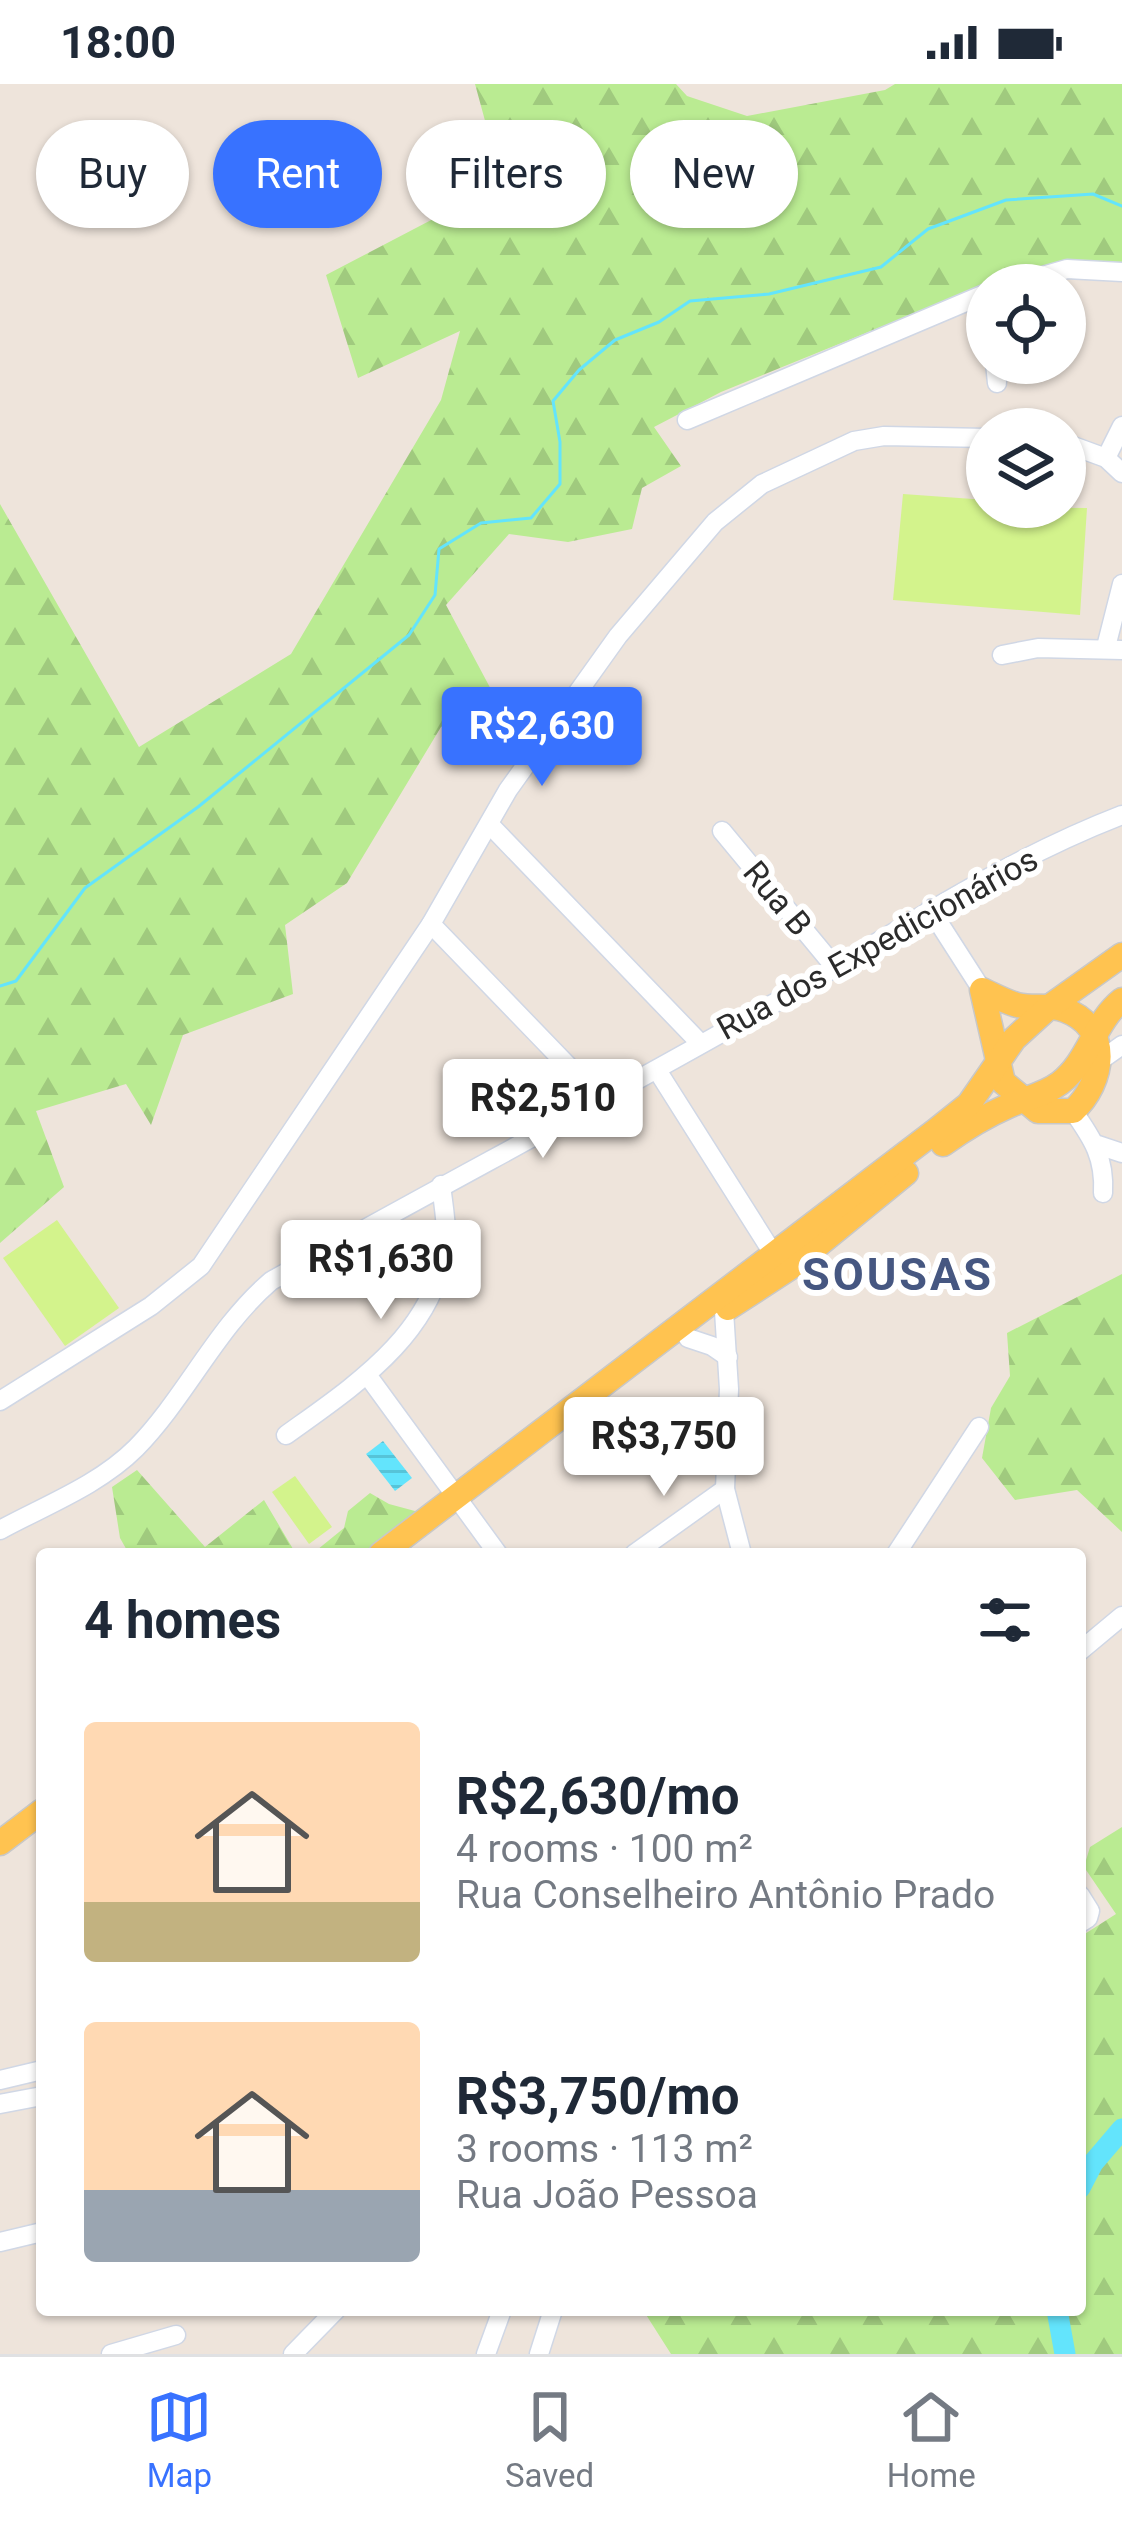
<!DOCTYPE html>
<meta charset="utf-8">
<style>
:root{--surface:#fff;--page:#f6f6f7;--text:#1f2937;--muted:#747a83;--line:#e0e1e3;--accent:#3872ff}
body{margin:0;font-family:Roboto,sans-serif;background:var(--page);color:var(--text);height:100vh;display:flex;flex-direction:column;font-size:45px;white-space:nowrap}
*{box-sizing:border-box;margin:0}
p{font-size:39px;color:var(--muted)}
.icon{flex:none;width:66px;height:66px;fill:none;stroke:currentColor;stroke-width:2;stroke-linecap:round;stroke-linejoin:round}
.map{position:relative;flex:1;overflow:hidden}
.side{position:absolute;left:36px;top:1464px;width:1050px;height:768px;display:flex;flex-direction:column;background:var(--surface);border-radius:12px;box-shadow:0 3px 9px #0004}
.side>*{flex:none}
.hud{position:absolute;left:36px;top:36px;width:1050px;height:108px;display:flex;gap:24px}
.buttons{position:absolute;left:966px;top:180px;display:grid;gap:24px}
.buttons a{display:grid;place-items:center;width:120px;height:120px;border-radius:50%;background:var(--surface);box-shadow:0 3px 9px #0004;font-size:60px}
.price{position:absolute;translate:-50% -102px;padding:0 27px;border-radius:12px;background:#fff;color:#222;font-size:39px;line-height:78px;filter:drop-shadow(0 3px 6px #0008)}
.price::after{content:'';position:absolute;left:50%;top:72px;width:36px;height:27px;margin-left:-18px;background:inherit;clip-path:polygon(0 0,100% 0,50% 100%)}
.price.selected{background:var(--accent);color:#fff}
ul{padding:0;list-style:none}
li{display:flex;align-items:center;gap:36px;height:300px;padding:0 48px}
li span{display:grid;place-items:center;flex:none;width:336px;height:240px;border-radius:12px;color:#555}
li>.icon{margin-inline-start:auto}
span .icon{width:144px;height:144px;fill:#fffc;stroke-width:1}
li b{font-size:51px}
h2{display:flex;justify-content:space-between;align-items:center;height:144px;padding:0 48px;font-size:51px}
.pill{padding:0 42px;border-radius:54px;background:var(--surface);box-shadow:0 3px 9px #0004;font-size:42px;line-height:108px}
.pill.selected{background:var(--accent);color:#fff}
.status{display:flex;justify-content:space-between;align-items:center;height:84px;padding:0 60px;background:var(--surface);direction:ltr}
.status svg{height:33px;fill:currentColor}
.tab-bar{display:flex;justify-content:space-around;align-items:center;height:168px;border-top:3px solid var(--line);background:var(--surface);font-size:33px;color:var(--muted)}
.tab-bar a{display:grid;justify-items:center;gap:6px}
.tab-bar .selected{color:var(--accent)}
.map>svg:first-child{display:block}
</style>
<div class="status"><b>18:00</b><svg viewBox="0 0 49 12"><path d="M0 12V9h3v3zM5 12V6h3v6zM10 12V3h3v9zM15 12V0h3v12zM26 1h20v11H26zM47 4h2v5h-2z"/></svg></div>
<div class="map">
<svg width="1122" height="2270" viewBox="0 0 1122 2270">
<defs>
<pattern id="forest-firs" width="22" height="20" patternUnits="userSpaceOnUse" patternTransform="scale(3)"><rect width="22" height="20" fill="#baeb92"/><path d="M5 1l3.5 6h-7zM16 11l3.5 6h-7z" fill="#a0ca7e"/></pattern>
<pattern id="water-rules" width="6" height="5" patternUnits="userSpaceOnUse" patternTransform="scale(3)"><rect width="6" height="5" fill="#63e4fc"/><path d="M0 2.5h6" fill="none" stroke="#56c4d8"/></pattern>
</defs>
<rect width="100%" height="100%" fill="#eee4db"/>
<g fill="url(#forest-firs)">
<polygon points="475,0 676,0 687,12 747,32 885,6 895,0 1122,0 1122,182 1070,180 994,197 721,308 654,343 681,382 642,404 632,445 568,458 509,450 446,521 494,611 441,643 347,799 285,841 293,910 183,951 151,1041 126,1000 36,1027 64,1103 0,1159 0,420 139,663 291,570 441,316 460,247 358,294 326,191 502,99"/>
<polygon points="1122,1190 1122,1448 1077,1406 1015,1416 982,1374 991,1324 1010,1292 1007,1249"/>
<polygon points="137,1386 205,1463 264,1416 296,1470 129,1470 120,1454 112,1403"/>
<polygon points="370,1409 389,1420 426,1430 371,1470 312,1470 344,1444 348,1427"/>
<polygon points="1122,1743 1122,2270 671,2270 643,2226 1080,2226 1080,1853 1116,1830 1084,1783 1090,1763"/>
</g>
<g fill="#d3f38c">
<polygon points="903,410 987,416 987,423 1087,424 1080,531 893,516"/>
<polygon points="57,1136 119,1224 65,1262 3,1174"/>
<polygon points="295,1392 332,1443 309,1460 272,1408"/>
</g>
<polygon fill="url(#water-rules)" points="383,1357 412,1394 395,1407 366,1370"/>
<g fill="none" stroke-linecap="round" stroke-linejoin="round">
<polyline stroke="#63e4fc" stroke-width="3" points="0,902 16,897 85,804 198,723 409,551 435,511 439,465 481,439 531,434 560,400 560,358 553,317 579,286 615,256 659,238 690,217 769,210 881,183 928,145 1006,116 1093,110 1122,122"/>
<g stroke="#63e4fc" stroke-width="21">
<polyline points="1080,2104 1093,2079 1122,2045"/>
<polyline points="1057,2226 1065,2270"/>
</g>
<defs>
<g id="minor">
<polyline points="1011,201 1067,185 1122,188"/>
<polyline points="995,279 997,299"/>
<polyline points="687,336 987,209"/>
<polyline points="1065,359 1106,374 1122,389"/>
<polyline points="1106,374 1122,342"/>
<polyline points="1106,563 1122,500"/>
<polyline points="1002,571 1038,564 1122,566"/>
<polyline points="491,742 700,959"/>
<polyline points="722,747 834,882"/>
<polyline points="930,825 982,906"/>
<polyline points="431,840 600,1015"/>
<polyline points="1101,976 1122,961"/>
<polyline points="657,986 774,1171"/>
<path d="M1073,1027C1093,1055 1105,1074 1103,1109"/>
<polyline points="1098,1061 1122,1069"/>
<polyline points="724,1227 729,1305 725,1405 742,1470"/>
<polyline points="688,1254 712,1262 728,1273"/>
<polyline points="368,1292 498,1470"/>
<polyline points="0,1317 151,1222 201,1182 431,840 508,706 618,552 715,438 762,400 854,357 884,352 987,354"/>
<path d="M286,1351C354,1302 437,1249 446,1157C447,1139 443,1119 441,1101"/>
<path d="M0,1446C46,1421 99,1401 136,1364C186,1313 216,1244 271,1197C444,1100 620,1008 792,909C900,846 1005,776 1122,731"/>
<polyline points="634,1470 725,1405"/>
<polyline points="896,1470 979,1343"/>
<polyline points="1080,1567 1122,1532"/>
<polyline points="1080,1811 1090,1827 1088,1834 1080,1839"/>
<polyline points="0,1996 42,1986"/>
<polyline points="0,2020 42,2012"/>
<polyline points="0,2158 42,2148"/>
<polyline points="111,2270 176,2251"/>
<polyline points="293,2270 336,2226"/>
<polyline points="486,2270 502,2226"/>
<polyline points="539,2270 553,2226"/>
</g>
<g id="major">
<path d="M982,906C993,911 1006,918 1017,921C1033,925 1050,920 1065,926C1113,944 1104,999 1073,1027H1038L1003,998Z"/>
<path d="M943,1060C964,1045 985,1032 1008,1022C1026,1014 1044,1011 1060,999C1089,977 1094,938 1122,916"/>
<polyline points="728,1224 791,1183 906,1089"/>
<polyline points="381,1470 934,1048 969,1020 1014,955 1049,923 1122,871"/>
<polyline points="0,1759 42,1727"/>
</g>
</defs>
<use href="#minor" stroke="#d0d7e5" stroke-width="21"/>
<use href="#major" stroke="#c8c8c8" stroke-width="27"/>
<use href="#minor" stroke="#fff" stroke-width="18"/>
<use href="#major" stroke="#ffc350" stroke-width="24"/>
</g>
<g text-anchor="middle" stroke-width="12" stroke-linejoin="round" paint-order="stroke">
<g font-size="33" fill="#2b2b2b" stroke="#fff">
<text transform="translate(778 814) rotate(50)" y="12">Rua B</text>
<text transform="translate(877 859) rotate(-29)" y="12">Rua dos Expedicionários</text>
</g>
<g font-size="45" font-weight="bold" letter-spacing="3" fill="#465781" stroke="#fff">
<text x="898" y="1206">SOUSAS</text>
</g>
</g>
</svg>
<div class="buttons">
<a><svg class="icon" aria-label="locate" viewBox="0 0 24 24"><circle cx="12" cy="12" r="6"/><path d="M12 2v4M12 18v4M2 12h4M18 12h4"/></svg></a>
<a><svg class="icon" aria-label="layers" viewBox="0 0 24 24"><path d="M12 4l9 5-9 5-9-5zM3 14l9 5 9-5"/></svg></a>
</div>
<b class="price selected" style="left:542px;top:705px">R$2,630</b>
<b class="price" style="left:543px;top:1077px">R$2,510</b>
<b class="price" style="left:381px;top:1238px">R$1,630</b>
<b class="price" style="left:664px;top:1415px">R$3,750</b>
<div class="hud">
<a class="pill">Buy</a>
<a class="pill selected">Rent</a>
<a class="pill">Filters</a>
<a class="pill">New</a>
</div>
<section class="side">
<h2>4 homes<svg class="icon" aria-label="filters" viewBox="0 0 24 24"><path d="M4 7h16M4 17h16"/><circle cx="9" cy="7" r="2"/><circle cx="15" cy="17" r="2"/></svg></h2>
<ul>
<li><span style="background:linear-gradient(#ffd9b3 75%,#c2b280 0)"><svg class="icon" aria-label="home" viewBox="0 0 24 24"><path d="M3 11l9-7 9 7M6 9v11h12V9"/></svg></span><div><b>R$2,630/mo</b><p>4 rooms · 100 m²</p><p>Rua Conselheiro Antônio Prado</p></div></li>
<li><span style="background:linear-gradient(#ffd9b3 70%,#9aa5b1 0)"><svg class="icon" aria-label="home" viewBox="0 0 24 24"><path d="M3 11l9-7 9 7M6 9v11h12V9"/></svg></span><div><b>R$3,750/mo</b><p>3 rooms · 113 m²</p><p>Rua João Pessoa</p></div></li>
</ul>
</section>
</div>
<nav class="tab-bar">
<a class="selected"><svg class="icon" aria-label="map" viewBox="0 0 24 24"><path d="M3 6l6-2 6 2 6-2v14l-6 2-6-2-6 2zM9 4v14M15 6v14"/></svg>Map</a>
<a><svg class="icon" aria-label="saved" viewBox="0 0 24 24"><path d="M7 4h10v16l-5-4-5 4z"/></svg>Saved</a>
<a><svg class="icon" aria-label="home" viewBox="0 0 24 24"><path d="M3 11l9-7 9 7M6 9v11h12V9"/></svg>Home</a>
</nav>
